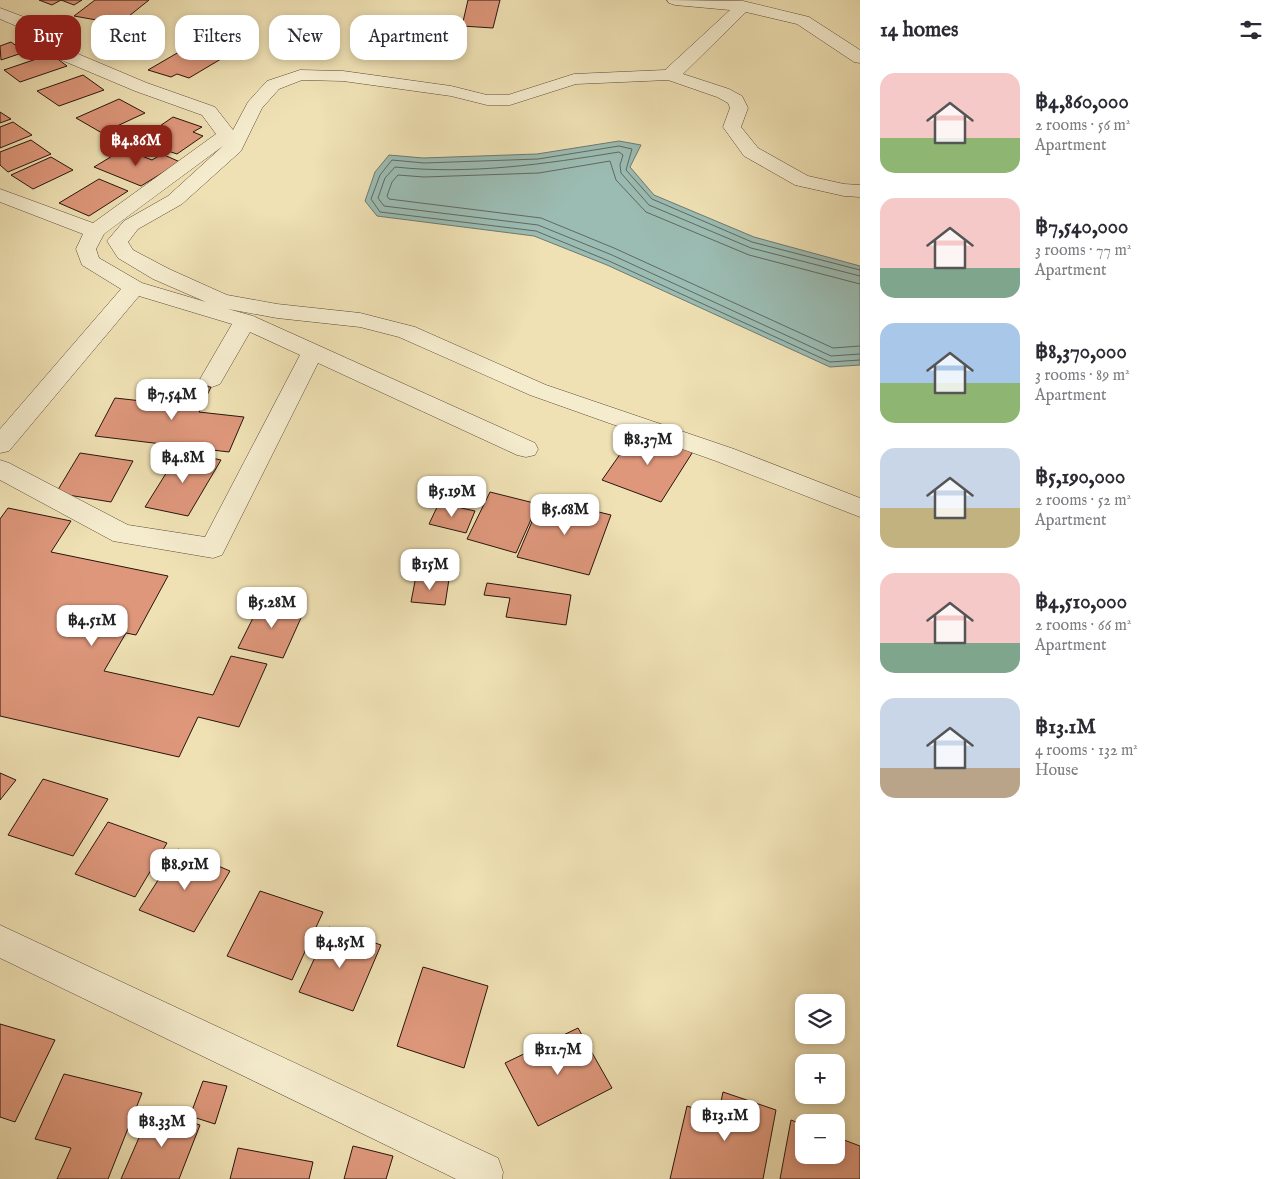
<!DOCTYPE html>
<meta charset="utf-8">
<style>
:root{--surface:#fff;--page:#f7f7f7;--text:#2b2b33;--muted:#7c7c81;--accent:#8f2418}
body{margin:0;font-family:"IM FELL English",serif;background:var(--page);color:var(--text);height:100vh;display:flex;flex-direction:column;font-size:19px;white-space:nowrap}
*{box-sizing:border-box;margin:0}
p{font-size:16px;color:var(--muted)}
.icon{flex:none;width:28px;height:28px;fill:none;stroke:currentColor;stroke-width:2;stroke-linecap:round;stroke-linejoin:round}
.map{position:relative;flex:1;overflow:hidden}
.side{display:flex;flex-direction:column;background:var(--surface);width:425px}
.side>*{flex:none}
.top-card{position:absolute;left:15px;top:15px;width:475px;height:45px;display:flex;gap:10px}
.fabs{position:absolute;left:795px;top:994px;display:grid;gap:10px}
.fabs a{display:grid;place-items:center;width:50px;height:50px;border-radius:10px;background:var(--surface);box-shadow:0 2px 8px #0003;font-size:25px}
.price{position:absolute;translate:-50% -42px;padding:0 11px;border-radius:10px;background:#fff;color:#222;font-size:16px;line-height:32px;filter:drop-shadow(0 1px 2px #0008)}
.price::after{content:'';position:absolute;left:50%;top:30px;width:15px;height:11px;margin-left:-8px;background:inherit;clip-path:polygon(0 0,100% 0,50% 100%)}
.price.on{background:var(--accent);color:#fff}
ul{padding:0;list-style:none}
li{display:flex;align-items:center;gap:15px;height:125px;padding:0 20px}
li span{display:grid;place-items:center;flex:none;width:140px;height:100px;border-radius:15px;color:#555}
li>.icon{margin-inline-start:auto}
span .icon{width:60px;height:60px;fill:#fffc;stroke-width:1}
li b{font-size:21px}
h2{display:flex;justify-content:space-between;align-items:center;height:60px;padding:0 20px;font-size:21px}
.tag{padding:0 18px;border-radius:15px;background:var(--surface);box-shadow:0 2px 8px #0003;font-size:18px;line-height:45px}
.tag.on{background:var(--accent);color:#fff}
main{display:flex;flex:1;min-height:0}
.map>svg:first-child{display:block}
</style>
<main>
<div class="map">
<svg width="860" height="1179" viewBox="0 0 860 1179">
<rect width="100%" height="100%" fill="#efe1b4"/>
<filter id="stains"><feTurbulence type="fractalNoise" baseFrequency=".004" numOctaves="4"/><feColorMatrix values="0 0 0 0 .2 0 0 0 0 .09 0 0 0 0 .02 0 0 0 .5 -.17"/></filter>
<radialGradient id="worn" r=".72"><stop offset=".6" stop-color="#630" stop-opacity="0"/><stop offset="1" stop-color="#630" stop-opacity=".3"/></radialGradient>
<polygon fill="#9bbcb3" stroke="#6d7971" points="619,141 641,145 630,167 654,195 754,237 860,266 860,365 830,367 607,265 534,236 377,216 365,201 375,172 389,155 423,158 537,154"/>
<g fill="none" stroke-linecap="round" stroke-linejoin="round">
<g stroke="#626860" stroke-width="1">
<polyline points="860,270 752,242 652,199 626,170 632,149 619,146 538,159 424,163 392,160 380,175 371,199 380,212 536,231 609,261 830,362 860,360"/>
<path d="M860,276L751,248L649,205L621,173L620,165L623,155L619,152C545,164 470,175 395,167L385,178L378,198L384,206L538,225L612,255L831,356L860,354"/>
<polyline points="860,284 749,255 646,212 616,180 610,161 539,173 424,177 398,175 392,182 387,196 389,199 541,218 614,248 833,348 860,346"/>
</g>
</g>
<g fill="#de977b" stroke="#28150d">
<polygon points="39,0 82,0 74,5 61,0 52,5"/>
<polygon points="95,0 149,0 119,24 74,16"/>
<polygon points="468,0 500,0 493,28 462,26"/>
<polygon points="227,16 251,22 242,28 259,33 240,47 198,36"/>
<polygon points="11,42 25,52 1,60 0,46"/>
<polygon points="191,45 226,56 189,78 177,74 171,77 148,70"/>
<polygon points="51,54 67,66 20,82 4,70"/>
<polygon points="83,75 104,90 59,106 37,91"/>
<polygon points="119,99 145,113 102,133 76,118"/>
<polygon points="0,112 11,119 0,123"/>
<polygon points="173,117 202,127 193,132 203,136 177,154 138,141"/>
<polygon points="13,122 32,135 0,148 0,127"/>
<polygon points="31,140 51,154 8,172 0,165 0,152"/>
<polygon points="124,149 152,160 162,154 180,162 141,186 94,167"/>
<polygon points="51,157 73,170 33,189 11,175"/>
<polygon points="99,179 128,191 89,216 59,203"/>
<polygon points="170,382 211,387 199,412 244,417 229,452 95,436 115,398 160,403"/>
<polygon points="637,430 694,450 661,502 602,480"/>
<polygon points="180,451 221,460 188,516 145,507"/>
<polygon points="80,453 133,461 111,502 56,493"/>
<polygon points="490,492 538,504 516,553 467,539"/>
<polygon points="542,498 611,515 589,575 517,557"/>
<polygon points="439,503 475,511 466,533 429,524"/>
<polygon points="8,508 71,521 51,552 168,576 136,635 126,633 104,671 213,695 231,656 267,664 239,727 198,717 179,757 0,716 0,519"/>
<polygon points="416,576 449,579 445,605 411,602"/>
<polygon points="487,583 571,595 566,625 506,617 510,598 484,595"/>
<polygon points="262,600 305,609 283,658 238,648"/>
<polygon points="0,773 16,780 0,800"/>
<polygon points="43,779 108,799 73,856 8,835"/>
<polygon points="108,822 167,843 135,897 75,874"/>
<polygon points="178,849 230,871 194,932 139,910"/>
<polygon points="260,891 323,912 292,980 227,956"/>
<polygon points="329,927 381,945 353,1011 299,992"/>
<polygon points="423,967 488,986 464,1068 397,1046"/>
<polygon points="0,1024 55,1040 15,1122 0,1117"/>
<polygon points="578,1028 612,1088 538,1126 505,1063"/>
<polygon points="64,1074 142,1093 108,1179 57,1179 71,1148 35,1139"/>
<polygon points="203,1081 227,1086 215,1124 190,1116"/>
<polygon points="723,1092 776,1110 763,1179 670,1179 687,1106 718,1116"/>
<polygon points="151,1110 200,1125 179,1179 121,1179"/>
<polygon points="791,1120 804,1125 804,1155 836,1155 836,1137 860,1146 860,1179 780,1179"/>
<polygon points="353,1146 393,1156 386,1179 344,1179"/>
<polygon points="238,1148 313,1162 309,1179 230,1179"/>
</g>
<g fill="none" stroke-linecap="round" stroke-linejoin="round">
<defs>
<g id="minor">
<path d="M667,0L743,1L809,17L860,50V63L854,62L797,24L746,12L683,74L729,89L742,96L748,108L741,127L758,148L808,176L844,184L860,185V197L844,196L795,185L744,156L723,127L730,108L728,103L717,97L668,80L576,84L510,105H487L451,96L343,81L302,80L279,89L262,108L241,151L182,204L138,229L128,242L133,250L169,269L227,295L277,304L360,313L415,327L546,385L734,449L860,498V517L716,461L530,395L399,337L360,327L277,318L228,309L253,316L535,443L538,449L535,455L526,457L517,455L318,363L222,555L213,558L113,541L0,480V460L9,463L128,525L205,537L300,355L250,332L220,384L212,387L204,384L200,379L232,324L139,296L9,451L0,453V429L121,289L82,265L76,249L83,234L0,202V189L93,223L216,134L202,115L135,91L59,59L33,33L0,19V8L45,25L71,51L147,83L215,107L233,130L248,102L267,81L300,70L343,71L451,86L487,95H508L574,74L665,70L730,10L675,5L669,3ZM223,146L168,196L124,221L107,241L118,258L153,279L206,302L142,283L99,258L96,249L104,234Z"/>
<polygon points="0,925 498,1158 503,1172 502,1179 456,1179 0,958"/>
</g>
</defs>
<use href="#minor" stroke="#5a4837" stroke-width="1"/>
<use href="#minor" fill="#f5ecce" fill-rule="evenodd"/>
</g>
<rect width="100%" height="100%" filter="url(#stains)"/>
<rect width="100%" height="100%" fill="url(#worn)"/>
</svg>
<div class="fabs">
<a><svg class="icon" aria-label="layers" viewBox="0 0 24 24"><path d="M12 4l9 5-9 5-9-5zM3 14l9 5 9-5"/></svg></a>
<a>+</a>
<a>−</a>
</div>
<b class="price on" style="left:136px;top:167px">฿4.86M</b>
<b class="price" style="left:172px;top:421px">฿7.54M</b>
<b class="price" style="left:648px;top:466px">฿8.37M</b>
<b class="price" style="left:183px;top:484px">฿4.8M</b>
<b class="price" style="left:452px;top:518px">฿5.19M</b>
<b class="price" style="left:565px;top:536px">฿5.68M</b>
<b class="price" style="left:430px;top:591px">฿15M</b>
<b class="price" style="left:272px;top:629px">฿5.28M</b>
<b class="price" style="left:92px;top:647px">฿4.51M</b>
<b class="price" style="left:185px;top:891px">฿8.91M</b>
<b class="price" style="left:340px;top:969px">฿4.85M</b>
<b class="price" style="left:558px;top:1076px">฿11.7M</b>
<b class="price" style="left:725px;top:1142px">฿13.1M</b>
<b class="price" style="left:162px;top:1148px">฿8.33M</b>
<div class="top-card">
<a class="tag on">Buy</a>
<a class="tag">Rent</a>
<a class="tag">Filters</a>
<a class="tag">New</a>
<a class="tag">Apartment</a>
</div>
</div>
<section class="side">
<h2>14 homes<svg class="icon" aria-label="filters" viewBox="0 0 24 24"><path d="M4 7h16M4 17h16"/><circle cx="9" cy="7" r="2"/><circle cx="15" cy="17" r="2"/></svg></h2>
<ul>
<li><span style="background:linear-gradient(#f6c9c9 65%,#8fb573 0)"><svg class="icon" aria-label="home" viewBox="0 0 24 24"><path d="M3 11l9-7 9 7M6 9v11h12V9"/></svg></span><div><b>฿4,860,000</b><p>2 rooms · 56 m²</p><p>Apartment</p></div></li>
<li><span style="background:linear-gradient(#f6c9c9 70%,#7fa58c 0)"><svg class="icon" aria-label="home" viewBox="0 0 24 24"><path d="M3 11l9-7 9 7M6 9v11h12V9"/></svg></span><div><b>฿7,540,000</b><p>3 rooms · 77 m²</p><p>Apartment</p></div></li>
<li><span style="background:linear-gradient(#a9c7e8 60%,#8fb573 0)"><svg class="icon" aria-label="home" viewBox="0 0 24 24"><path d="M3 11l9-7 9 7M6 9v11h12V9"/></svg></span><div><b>฿8,370,000</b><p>3 rooms · 89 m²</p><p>Apartment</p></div></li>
<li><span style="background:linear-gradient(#c9d6e8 60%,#c2b280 0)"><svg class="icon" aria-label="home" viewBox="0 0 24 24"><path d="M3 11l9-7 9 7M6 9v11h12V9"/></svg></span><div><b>฿5,190,000</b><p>2 rooms · 52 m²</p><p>Apartment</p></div></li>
<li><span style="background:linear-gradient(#f6c9c9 70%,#7fa58c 0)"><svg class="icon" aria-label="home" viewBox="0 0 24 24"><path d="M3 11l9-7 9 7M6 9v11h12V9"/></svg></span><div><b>฿4,510,000</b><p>2 rooms · 66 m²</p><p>Apartment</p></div></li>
<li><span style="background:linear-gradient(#c9d6e8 70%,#b9a48a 0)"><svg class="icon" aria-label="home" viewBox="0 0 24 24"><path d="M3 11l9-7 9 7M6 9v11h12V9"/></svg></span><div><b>฿13.1M</b><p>4 rooms · 132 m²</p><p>House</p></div></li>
</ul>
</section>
</main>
